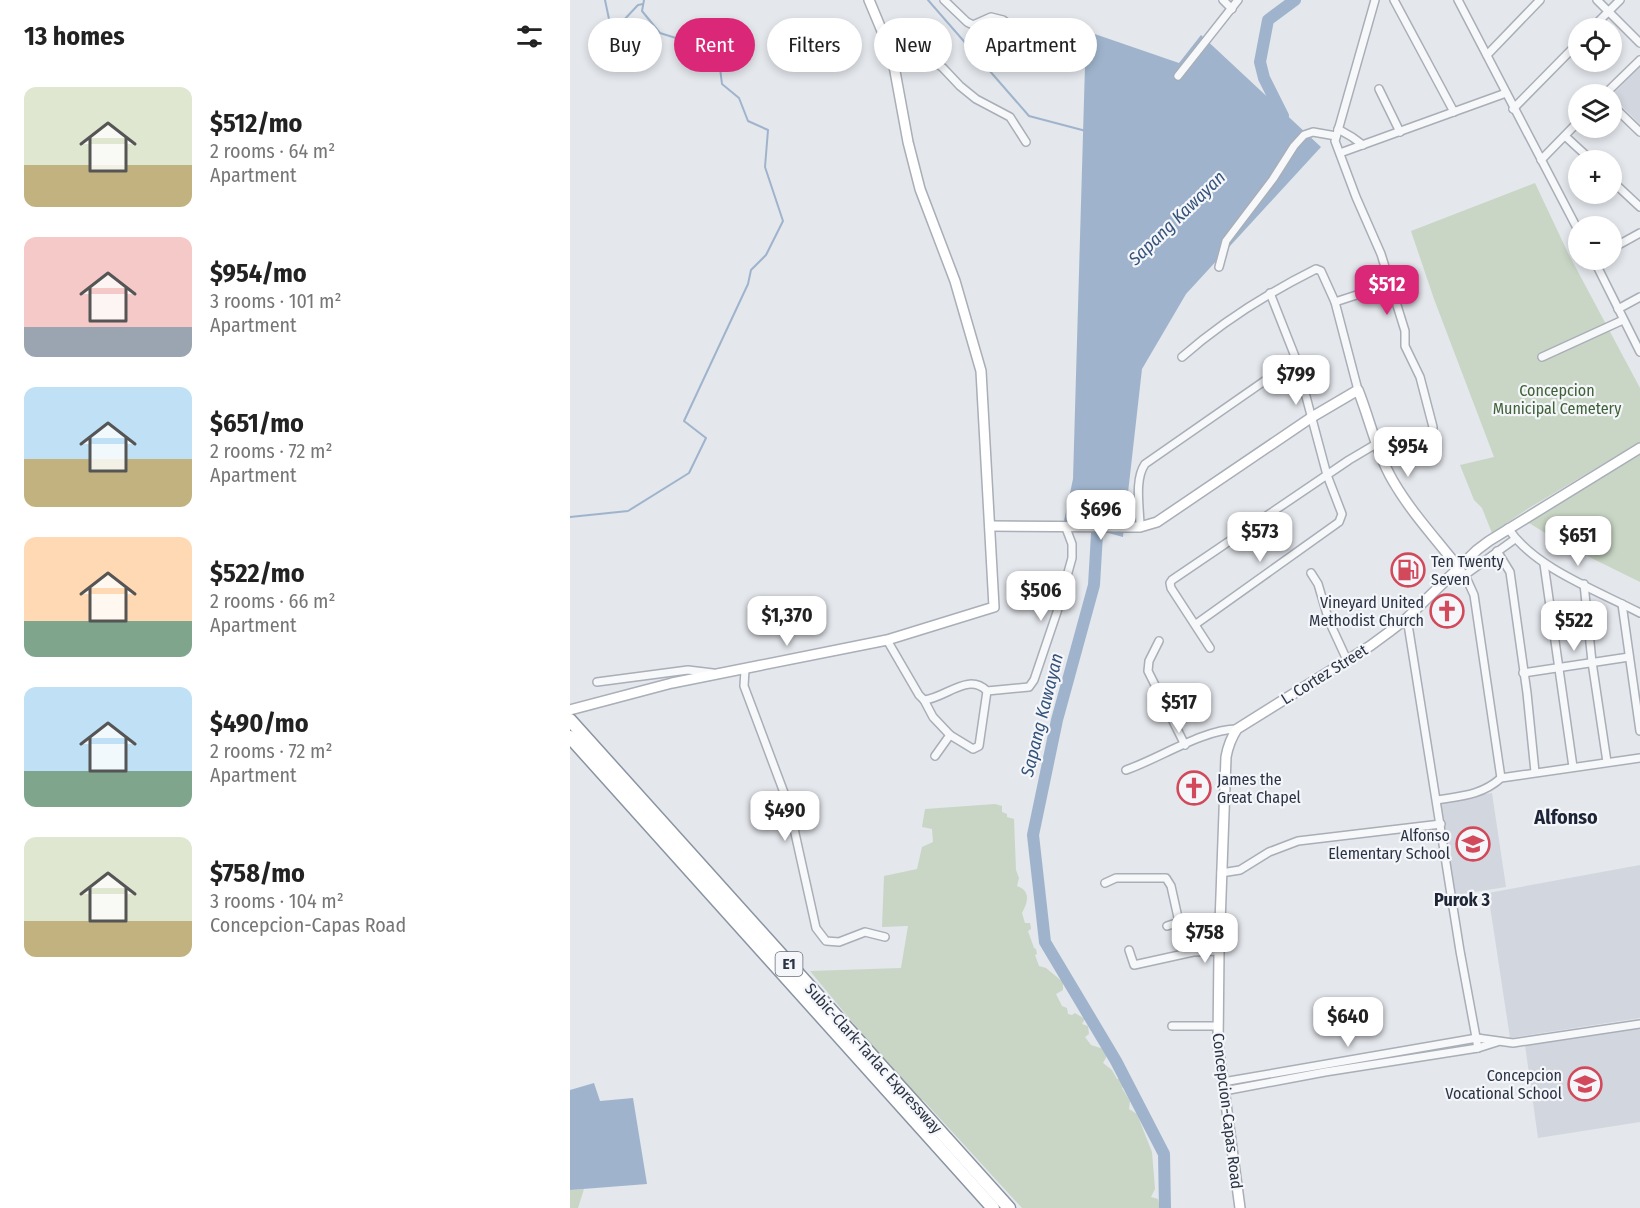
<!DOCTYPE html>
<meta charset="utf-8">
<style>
:root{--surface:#fff;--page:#f2f2f2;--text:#222;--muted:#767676;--accent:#db2777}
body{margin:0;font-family:"Fira Sans Condensed",sans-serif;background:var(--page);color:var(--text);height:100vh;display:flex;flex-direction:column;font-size:22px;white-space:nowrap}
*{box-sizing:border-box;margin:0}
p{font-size:20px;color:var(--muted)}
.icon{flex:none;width:33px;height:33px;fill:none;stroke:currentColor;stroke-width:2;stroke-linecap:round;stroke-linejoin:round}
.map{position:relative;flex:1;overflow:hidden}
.sheet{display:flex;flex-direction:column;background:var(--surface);width:570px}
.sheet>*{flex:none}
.hud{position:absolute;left:18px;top:18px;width:570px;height:54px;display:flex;gap:12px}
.tools{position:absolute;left:998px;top:18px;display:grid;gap:12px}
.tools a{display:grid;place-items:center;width:54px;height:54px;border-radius:50%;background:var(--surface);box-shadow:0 3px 9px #0003;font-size:30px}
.price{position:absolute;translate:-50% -51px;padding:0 14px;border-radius:12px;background:#fff;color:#222;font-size:20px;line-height:39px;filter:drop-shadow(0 2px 3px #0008)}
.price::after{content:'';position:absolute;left:50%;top:36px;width:18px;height:14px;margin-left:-9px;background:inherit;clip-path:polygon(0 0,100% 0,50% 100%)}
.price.selected{background:var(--accent);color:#fff}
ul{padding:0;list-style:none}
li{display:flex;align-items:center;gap:18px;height:150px;padding:0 24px}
li span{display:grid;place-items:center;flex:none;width:168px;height:120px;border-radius:12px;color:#555}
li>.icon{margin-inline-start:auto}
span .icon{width:72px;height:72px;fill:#fffc;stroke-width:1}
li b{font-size:26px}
h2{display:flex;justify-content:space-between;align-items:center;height:72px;padding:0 24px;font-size:26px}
.tag{padding:0 21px;border-radius:27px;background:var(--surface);box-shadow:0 3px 9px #0003;font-size:21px;line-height:54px}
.tag.selected{background:var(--accent);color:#fff}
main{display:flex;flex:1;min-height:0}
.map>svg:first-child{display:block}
</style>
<main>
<section class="sheet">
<h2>13 homes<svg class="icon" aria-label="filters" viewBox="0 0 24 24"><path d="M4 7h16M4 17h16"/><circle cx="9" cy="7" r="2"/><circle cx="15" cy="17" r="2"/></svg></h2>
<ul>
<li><span style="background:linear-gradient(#dfe7d0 65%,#c2b280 0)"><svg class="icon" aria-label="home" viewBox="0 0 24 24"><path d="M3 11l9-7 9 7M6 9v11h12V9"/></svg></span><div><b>$512/mo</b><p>2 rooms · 64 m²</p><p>Apartment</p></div></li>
<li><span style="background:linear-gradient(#f6c9c9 75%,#9aa5b1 0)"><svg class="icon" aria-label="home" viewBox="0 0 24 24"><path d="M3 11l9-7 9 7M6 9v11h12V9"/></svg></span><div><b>$954/mo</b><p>3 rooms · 101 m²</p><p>Apartment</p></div></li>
<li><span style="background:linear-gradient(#bfe0f5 60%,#c2b280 0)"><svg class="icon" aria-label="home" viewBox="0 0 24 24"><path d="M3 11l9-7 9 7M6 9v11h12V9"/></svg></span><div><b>$651/mo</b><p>2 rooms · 72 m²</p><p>Apartment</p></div></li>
<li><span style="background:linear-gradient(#ffd9b3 70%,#7fa58c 0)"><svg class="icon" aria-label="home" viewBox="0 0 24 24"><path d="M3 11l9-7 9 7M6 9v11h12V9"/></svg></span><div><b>$522/mo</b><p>2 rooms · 66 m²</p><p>Apartment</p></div></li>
<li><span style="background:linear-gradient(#bfe0f5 70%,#7fa58c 0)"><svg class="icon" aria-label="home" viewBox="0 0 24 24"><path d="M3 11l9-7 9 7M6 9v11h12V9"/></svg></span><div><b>$490/mo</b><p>2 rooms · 72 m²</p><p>Apartment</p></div></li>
<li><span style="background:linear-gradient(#dfe7d0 70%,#c2b280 0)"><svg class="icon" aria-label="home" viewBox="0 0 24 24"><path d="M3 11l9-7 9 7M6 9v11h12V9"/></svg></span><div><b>$758/mo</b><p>3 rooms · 104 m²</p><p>Concepcion-Capas Road</p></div></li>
</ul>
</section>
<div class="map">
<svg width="1070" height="1208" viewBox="0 0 1070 1208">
<rect width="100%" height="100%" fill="#e4e7ec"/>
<g fill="#d2d6de">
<polygon points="1070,66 1070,124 1041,96"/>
<polygon points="922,793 936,887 885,895 870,801"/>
<polygon points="1070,865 1070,1018 940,1038 918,893"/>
<polygon points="1070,1026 1070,1122 968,1138 955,1045"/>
</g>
<g fill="#c9d6c5">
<polygon points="965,183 998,253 1070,388 1070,442 959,508 922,533 912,508 904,500 890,465 924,457 864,299 841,231"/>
<polygon points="1070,453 1070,582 995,545 959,523"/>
<path d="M425,804L432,806V812L437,814V817L444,819L446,870L449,878L447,886C461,891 458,902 452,913L455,923H460L461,929L458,931L464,948L466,949L467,954L465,955L469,966L476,968L493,982V990L486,994L492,1006L497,1008L498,1014L502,1015L505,1013L515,1019L512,1024L518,1026L519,1034L515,1037L521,1045L537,1050L539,1052L533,1063L542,1070L547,1079H553L556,1084L552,1088L560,1101L559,1109L567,1114L582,1152L585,1189L581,1197L588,1199L590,1208H452L353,1100L346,1099L240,971L331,968L338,926L312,927L314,876L347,869L352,847L363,842L362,829L352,827L355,809Z"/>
<polygon points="14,1189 8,1208 0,1208 0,1190"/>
</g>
<g fill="#9fb4cc">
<polygon points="516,31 609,63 631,35 751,147 616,294 572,369 553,537 494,521 503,479"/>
<polygon points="24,1083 30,1101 63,1098 77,1184 0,1190 0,1090"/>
</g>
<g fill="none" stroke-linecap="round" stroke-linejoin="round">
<g stroke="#9fb4cc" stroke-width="2">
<polyline points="35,0 39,19 44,22 52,22 68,5 73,4"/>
<polyline points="358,0 459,116 516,131"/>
<polyline points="0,517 58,511 119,473 136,438 114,421 178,284 181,270 196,255 213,221 195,167 198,130 178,121 169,98 152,84 149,60 135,52 118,55 109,39 90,33 72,11 74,0"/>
</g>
<g stroke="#9fb4cc" stroke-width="12">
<polyline points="711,121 713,116 694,78 690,62 698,20 725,0"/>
<polyline points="528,517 524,585 487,720 463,835 475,942 546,1061 594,1154 595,1208"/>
</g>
<defs>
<g id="street">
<polyline points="374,0 397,22 403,25 421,17 433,20 488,60"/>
<polyline points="653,0 662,9"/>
<path d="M805,0L765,141L786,197L811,254L835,331V346L850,377L863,427L862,445C845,450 827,447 810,453"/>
<polyline points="824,0 884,112"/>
<polyline points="888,0 1008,230"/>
<polyline points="1027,0 1070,43"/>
<polyline points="1022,28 1050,0"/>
<polyline points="459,40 473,27"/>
<polyline points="322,55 344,50 355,54 373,68 390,86 406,99 440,117 456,142"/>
<polyline points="917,55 970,0"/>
<polyline points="608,76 668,0"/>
<polyline points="809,89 830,132"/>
<polyline points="1035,94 1070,60"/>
<polyline points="1041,104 1070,132"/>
<polyline points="943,109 1008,43"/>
<polyline points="768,129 782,137 793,145"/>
<polyline points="995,136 1021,160"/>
<polyline points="770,153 936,93"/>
<polyline points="971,160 1008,122"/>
<polyline points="1041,180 1070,207"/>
<polyline points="1041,249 1070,233"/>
<polyline points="1024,260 1070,352"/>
<polyline points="649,267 656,241 703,179 724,146 734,135 743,132 766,136"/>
<polyline points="765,302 802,290 821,286"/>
<polyline points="1048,309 1070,297"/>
<path d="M612,357C653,321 698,293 746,269L751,271L765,302L788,390"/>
<polyline points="972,357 1053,320"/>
<path d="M570,527C570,508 564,480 575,464L726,359"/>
<path d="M938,528C964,568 1028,591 1070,613"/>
<polyline points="927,551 940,572 957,693 965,772"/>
<polyline points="974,564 1003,767"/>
<polyline points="888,567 895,575 904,595 931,778"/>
<polyline points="741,573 748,584 759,621 777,660"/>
<polyline points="895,575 945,539"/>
<polyline points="1014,584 1022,662 1037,762"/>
<polyline points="1052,604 1070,731"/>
<polyline points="837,618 890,951 908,1048"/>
<polyline points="626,624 769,522 772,514 757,475 726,359 700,293"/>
<path d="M317,640L349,695L354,700C376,698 398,672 417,691L409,746L403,749L380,735L365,756"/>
<polyline points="589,641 579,661 578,671 615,745"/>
<polyline points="640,648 601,588 600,583 602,580 779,460 806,444"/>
<polyline points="175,670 174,686 219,806 246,928 256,941 269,942 295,932 315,937"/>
<polyline points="953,673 1059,657"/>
<polyline points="27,682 118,670 143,673"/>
<polyline points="417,691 459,687 464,680 487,612 502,558 502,544 496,528"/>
<polyline points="354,700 363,717 380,735"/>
<path d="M556,770C588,759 634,729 667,729"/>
<path d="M867,800C892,796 912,795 931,778L1070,758"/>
<polyline points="651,873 670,870 699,852 728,841 871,824"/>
<polyline points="535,883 546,878 596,878 601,886 609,922 650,926"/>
<polyline points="597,926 609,922"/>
<polyline points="559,950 564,965 623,952 649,951"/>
<polyline points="602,1026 648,1026"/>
<polyline points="653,1082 907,1038 943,1043 1070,1024"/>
<polyline points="654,1091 755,1072 908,1048 927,1042"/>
</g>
<g id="secondary">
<path d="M420,526L559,527H570L587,522L742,417L788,390C800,420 807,454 823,481C841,512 866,539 888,567"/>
<polyline points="0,710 102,683 317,640 424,607 411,371 385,281 350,189 338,142 322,55 299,0"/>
<path d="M670,1208L648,1044L649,951L656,757C658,746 661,738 667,729L800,646L819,632L837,618L907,550L919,541L1070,448"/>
</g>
<g id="highway">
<polyline points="0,720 439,1208"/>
<polyline points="0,737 423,1208"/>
</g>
</defs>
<use href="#street" stroke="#a9aeb7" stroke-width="10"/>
<use href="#secondary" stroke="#a9aeb7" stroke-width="12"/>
<use href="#highway" stroke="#8b94a3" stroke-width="15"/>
<use href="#street" stroke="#f7f8fa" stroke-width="7"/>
<use href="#secondary" stroke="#fff" stroke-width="9"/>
<use href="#highway" stroke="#fff" stroke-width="12"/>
</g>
<defs>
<symbol id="fuel-ring" viewBox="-11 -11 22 22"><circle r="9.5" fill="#f4f6f9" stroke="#d1495b" stroke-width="1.5"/><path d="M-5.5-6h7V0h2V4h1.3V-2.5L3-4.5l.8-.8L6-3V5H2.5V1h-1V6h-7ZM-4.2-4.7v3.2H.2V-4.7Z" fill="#d1495b"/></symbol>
<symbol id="church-ring" viewBox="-11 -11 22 22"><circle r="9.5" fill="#f4f6f9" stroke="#d1495b" stroke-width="1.5"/><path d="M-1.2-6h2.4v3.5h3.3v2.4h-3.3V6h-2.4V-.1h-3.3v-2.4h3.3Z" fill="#d1495b"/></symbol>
<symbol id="school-ring" viewBox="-11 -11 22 22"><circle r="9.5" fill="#f4f6f9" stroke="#d1495b" stroke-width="1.5"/><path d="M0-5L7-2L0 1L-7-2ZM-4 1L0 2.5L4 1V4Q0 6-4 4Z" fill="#d1495b"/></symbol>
</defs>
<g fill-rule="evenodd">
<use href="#fuel-ring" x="819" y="551" width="38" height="38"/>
<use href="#church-ring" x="858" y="592" width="38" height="38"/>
<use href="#church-ring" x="605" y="769" width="38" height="38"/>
<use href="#school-ring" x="884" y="825" width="38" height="38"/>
<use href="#school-ring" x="996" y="1065" width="38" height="38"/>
</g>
<g text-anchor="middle" stroke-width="4.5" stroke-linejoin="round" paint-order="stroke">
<rect fill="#f4f6f9" stroke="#676e7b" stroke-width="1.5" x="205.5" y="952" width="27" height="24" rx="4.5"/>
<g font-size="15" font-weight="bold" fill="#2b3445">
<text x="219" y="969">E1</text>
</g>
<g font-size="16" fill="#3f6138" stroke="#f4f6f9">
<text x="987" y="396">Concepcion<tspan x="987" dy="18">Municipal Cemetery</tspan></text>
</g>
<g font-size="16" fill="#2b3445" stroke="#f4f6f9" text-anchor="end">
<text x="861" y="567" text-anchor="start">Ten Twenty<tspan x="861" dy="18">Seven</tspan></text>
<text x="854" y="608">Vineyard United<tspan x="854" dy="18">Methodist Church</tspan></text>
<text x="647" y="785" text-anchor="start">James the<tspan x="647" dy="18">Great Chapel</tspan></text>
<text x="880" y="841">Alfonso<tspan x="880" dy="18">Elementary School</tspan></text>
<text x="992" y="1081">Concepcion<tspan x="992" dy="18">Vocational School</tspan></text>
</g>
<g font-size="16" fill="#2b3445" stroke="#f4f6f9">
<text transform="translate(754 674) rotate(-32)" y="6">L. Cortez Street</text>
<text transform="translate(304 1058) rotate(48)" y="6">Subic-Clark-Tarlac Expressway</text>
<text transform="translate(658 1111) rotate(83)" y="6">Concepcion-Capas Road</text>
</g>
<g font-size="18" font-style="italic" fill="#34527a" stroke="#f4f6f9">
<text transform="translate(607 218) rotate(-44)" y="6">Sapang Kawayan</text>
<text transform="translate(472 715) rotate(-76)" y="6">Sapang Kawayan</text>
</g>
<g font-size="18" font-weight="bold" fill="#1d2536" stroke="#f4f6f9">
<text x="892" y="906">Purok 3</text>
</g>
<g font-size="20" font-weight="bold" fill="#1d2536" stroke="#f4f6f9">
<text x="996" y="824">Alfonso</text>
</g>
</g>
</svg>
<div class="tools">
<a><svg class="icon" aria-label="locate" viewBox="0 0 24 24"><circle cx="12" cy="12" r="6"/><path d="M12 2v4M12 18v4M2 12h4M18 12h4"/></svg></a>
<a><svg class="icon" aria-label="layers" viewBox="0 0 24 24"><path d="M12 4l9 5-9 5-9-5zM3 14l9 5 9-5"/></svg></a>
<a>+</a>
<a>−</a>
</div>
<b class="price selected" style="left:817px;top:316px">$512</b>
<b class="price" style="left:726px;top:406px">$799</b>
<b class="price" style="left:838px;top:478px">$954</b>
<b class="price" style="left:531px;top:541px">$696</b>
<b class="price" style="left:690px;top:563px">$573</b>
<b class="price" style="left:1008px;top:567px">$651</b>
<b class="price" style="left:471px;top:622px">$506</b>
<b class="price" style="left:217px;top:647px">$1,370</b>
<b class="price" style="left:1004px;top:652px">$522</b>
<b class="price" style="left:609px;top:734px">$517</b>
<b class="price" style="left:215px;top:842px">$490</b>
<b class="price" style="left:635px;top:964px">$758</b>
<b class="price" style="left:778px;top:1048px">$640</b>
<div class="hud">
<a class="tag">Buy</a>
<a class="tag selected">Rent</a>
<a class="tag">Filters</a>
<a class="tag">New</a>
<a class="tag">Apartment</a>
</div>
</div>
</main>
